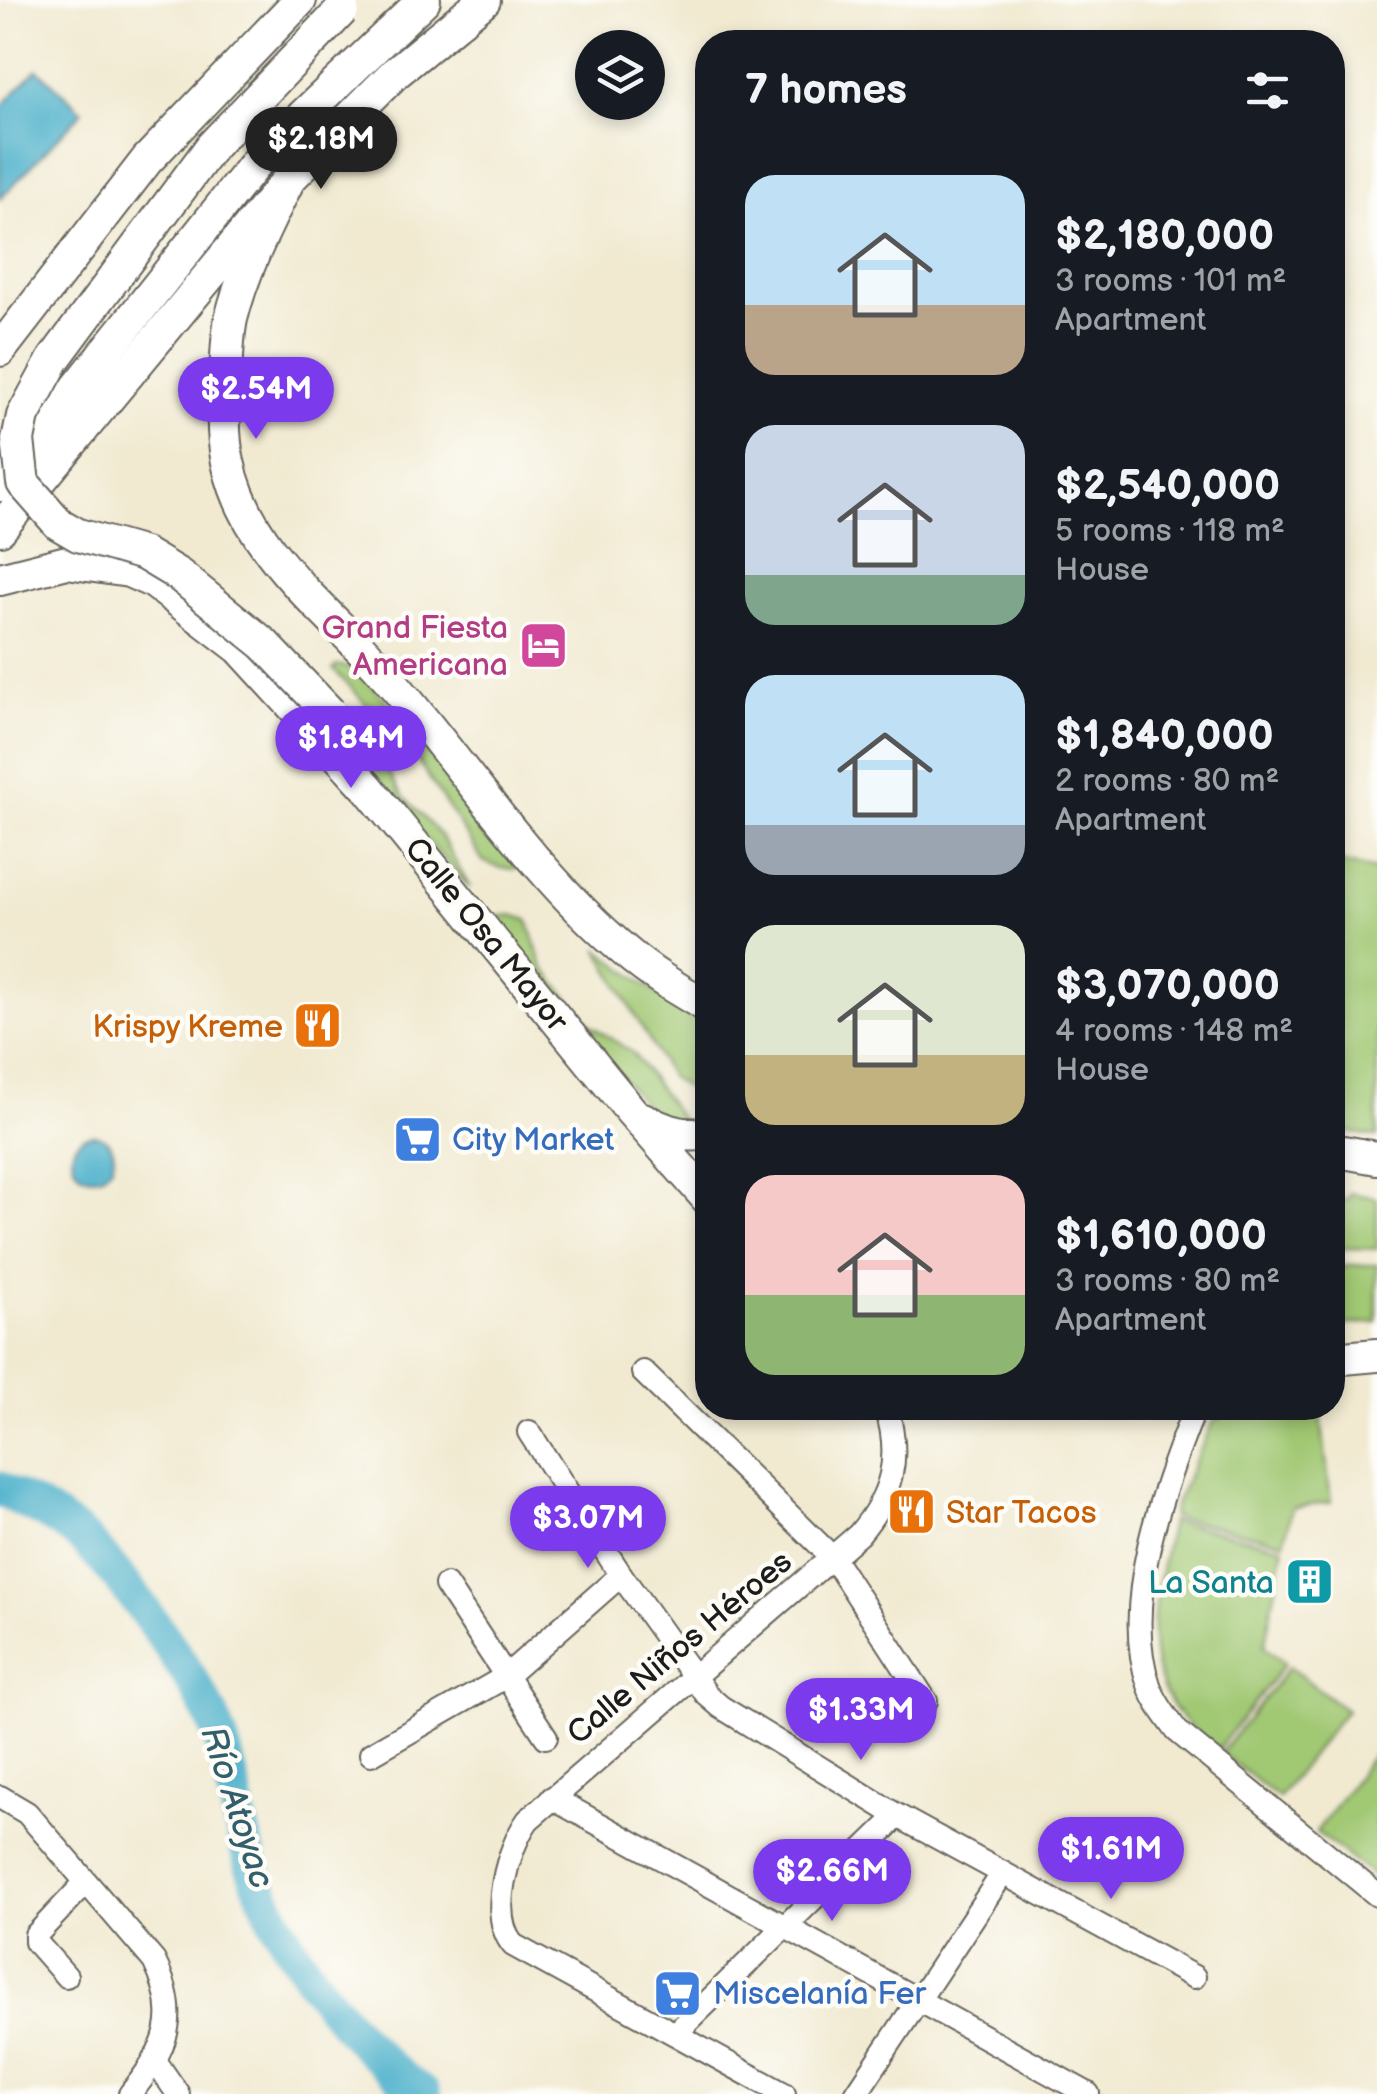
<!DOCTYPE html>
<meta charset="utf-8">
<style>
:root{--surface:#171b24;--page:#242831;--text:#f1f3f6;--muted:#9ea1a6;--accent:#7c3aed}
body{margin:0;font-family:"Balsamiq Sans",sans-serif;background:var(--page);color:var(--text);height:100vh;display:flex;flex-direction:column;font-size:38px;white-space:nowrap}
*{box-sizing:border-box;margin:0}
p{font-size:32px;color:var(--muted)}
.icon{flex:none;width:55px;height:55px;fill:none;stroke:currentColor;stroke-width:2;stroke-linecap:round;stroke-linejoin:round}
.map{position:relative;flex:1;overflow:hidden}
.sheet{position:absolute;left:695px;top:30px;width:650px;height:1390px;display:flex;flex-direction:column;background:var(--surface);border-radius:40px;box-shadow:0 5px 15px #0003}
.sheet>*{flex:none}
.fabs{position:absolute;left:575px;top:30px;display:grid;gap:20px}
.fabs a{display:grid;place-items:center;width:90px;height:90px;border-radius:50%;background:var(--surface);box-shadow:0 5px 15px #0003;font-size:50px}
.price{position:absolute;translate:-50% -85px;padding:0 22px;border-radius:35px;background:var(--accent);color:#fff;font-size:32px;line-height:65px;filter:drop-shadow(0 2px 5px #0008)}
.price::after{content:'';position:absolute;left:50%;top:60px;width:30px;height:22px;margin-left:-15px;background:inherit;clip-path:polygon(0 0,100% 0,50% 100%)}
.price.on{background:#222;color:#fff}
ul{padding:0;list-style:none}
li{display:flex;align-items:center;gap:30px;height:250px;padding:0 50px}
li span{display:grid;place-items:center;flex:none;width:280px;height:200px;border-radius:30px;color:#555}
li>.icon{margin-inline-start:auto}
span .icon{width:120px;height:120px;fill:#fffc;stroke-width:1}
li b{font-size:42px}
h2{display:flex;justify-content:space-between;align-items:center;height:120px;padding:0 50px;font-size:42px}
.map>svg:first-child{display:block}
</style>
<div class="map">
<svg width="1377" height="2094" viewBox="0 0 1377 2094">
<rect width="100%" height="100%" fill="#fdfcf7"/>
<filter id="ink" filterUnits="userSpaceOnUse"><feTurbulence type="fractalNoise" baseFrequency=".01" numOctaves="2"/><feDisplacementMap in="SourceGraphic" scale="20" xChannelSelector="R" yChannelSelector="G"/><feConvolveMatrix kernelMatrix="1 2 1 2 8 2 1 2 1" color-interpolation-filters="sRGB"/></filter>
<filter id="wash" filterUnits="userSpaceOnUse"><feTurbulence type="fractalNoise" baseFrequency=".0048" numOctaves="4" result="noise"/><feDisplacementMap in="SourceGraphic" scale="40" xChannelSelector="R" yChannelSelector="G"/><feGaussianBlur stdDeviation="2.25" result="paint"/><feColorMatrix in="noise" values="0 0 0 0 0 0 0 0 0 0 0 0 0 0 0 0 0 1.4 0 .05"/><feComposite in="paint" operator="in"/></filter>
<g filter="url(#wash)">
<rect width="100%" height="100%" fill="#f1ead1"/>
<g fill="#a1c873" stroke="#5e7248" stroke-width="2.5">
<path d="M336,665L359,669L524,864C511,874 496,867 483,861L414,755L333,669Z"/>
<polygon points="312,675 360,723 402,795 441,836 470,888 310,712"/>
<polygon points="1333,861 1377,870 1377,1137 1333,1129"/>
<polygon points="512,915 528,920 543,967 591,1025 633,1053 685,1125 661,1124 485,918"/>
<polygon points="598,949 676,1008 707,1025 707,1102 670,1077"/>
<polygon points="1350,1193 1377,1198 1377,1249 1341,1248 1333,1239 1333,1197 1347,1201"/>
<polygon points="1347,1265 1377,1265 1377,1322 1333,1326 1333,1277"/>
<polygon points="1237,1408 1320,1408 1331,1502 1292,1508 1284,1542 1172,1517 1174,1506 1213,1422"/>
<path d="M1171,1521L1284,1547L1264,1647L1285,1663L1218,1749C1208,1741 1195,1733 1187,1724C1131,1666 1158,1590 1171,1521Z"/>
<polygon points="1289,1667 1346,1710 1278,1798 1221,1753"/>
<polygon points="1377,1749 1377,1879 1316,1832"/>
</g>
<g fill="#4cb0cb" stroke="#346674" stroke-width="2.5">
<polygon points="37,69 83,111 0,199 0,108"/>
<circle cx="93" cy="1156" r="21"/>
</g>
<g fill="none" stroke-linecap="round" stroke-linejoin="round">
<path stroke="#4cb0cb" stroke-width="35" d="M0,1489C27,1503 55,1516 79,1535C118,1568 196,1678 216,1726C234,1771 237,1821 252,1866C281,1949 351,2045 424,2094"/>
</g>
</g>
<g filter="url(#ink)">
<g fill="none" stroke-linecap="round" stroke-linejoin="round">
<defs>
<g id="street">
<polyline points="643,1372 833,1558 926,1701"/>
<path d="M1195,1408C1164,1485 1120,1602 1149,1685C1155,1702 1166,1716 1177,1731L1377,1895"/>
<polyline points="529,1432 621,1575 707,1695 721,1707 898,1816 1194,1977"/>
<polyline points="446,1585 546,1737"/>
<polyline points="371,1754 505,1677 621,1575"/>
<path d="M0,1797L27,1813L154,1961C182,2017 167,2049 130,2094"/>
<polyline points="552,1798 1088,2094"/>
<polyline points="66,1976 36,1942 36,1935 86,1882"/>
<polyline points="676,2033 898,1816"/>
<polyline points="156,2062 178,2094"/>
<path d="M784,2094L513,1945C488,1915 508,1848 528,1820L859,1534C892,1495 902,1457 886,1408"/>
<polyline points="856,2094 1003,1873"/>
</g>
<g id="secondary">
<path d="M289,179C267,224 243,270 231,319C227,338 227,360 226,379C223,407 222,435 228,462C247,552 325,607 383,672C462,763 534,875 626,952C651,974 679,990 708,1007"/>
<polyline points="0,350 147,160 300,0"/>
<polyline points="0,485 262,155 424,0"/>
<polyline points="0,529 289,179 394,74 484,0"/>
<polyline points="0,579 67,562 129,571 154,582 240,648 368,788 631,1111 708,1199"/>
<path d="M643,1119C663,1131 684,1138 708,1133"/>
<polyline points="1332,1150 1377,1158"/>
<polyline points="1332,1359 1377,1355"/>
</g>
</defs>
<use href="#street" stroke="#67645b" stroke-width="26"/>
<use href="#secondary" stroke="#67645b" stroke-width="36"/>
<use href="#street" stroke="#fff" stroke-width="22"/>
<use href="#secondary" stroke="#fff" stroke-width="32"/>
<defs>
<polyline id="secondary-bridge" points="330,713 264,644 179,575 144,554 78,535 59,524 23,483 18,440 23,416 54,359 212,146 342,10"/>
</defs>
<use href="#secondary-bridge" stroke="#67645b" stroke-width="36" stroke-linecap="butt"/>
<use href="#secondary-bridge" stroke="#fff" stroke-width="32"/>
</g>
</g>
<defs>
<symbol id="hotel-square" viewBox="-11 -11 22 22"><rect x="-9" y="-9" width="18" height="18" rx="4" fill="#d1479c" stroke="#fdfcf7"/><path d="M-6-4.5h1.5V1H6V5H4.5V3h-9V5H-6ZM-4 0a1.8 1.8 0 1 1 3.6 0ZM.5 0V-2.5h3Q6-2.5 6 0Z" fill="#fff"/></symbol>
<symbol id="restaurant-square" viewBox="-11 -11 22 22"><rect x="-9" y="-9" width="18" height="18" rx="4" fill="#e8710a" stroke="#fdfcf7"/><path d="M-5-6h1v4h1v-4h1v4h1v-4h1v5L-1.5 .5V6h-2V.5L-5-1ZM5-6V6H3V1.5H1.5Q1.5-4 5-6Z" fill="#fff"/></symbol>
<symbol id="supermarket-square" viewBox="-11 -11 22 22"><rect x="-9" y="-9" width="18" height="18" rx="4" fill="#3f7fe0" stroke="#fdfcf7"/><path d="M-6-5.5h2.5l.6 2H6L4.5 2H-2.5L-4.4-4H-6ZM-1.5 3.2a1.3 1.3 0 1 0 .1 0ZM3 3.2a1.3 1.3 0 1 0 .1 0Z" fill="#fff"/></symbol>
<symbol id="building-square" viewBox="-11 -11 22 22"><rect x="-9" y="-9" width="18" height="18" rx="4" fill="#0f9aa8" stroke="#fdfcf7"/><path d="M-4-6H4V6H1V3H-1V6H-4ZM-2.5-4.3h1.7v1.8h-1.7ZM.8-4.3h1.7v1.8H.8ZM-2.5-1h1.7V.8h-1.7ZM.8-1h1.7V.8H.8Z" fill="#fff"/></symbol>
</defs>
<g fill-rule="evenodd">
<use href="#hotel-square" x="516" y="618" width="55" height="55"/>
<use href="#restaurant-square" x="290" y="998" width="55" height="55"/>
<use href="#supermarket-square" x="390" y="1112" width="55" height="55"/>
<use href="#restaurant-square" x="884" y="1484" width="55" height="55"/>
<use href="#building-square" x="1282" y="1554" width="55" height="55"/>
<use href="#supermarket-square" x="650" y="1966" width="55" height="55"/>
</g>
<g text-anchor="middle" stroke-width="9" stroke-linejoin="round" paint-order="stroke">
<g font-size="32" fill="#b23c85" stroke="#fdfcf7" text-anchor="end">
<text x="508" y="638">Grand Fiesta<tspan x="508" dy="37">Americana</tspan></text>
</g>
<g font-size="32" fill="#1c1c1c" stroke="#fdfcf7">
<text transform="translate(487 934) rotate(51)" y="11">Calle Osa Mayor</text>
<text transform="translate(679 1647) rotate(-40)" y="11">Calle Niños Héroes</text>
</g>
<g font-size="32" fill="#c56008" stroke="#fdfcf7" text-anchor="end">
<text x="283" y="1037">Krispy Kreme</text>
<text x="946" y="1523" text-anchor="start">Star Tacos</text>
</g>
<g font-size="32" fill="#366cbe" stroke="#fdfcf7" text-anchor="start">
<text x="452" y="1150">City Market</text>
<text x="713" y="2004">Miscelanía Fer</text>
</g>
<g font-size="32" fill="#0d838f" stroke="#fdfcf7" text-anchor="end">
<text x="1274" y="1593">La Santa</text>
</g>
<g font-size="35" font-style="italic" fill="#325f6b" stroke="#fdfcf7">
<text transform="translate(238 1807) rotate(72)" y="12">Río Atoyac</text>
</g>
</g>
</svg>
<div class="fabs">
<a><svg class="icon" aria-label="layers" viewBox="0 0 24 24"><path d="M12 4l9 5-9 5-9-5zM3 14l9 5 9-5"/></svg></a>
</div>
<b class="price on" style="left:321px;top:192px">$2.18M</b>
<b class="price" style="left:256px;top:442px">$2.54M</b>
<b class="price" style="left:351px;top:791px">$1.84M</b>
<b class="price" style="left:588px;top:1571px">$3.07M</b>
<b class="price" style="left:861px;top:1763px">$1.33M</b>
<b class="price" style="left:1111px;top:1902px">$1.61M</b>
<b class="price" style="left:832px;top:1924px">$2.66M</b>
<section class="sheet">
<h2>7 homes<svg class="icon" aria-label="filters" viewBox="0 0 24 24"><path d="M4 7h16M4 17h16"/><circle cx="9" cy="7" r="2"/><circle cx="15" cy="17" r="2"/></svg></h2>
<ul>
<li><span style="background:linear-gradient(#bfe0f5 65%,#b9a48a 0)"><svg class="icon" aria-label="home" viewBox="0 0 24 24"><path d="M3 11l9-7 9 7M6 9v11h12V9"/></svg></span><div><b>$2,180,000</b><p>3 rooms · 101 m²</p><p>Apartment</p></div></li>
<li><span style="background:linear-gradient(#c9d6e8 75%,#7fa58c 0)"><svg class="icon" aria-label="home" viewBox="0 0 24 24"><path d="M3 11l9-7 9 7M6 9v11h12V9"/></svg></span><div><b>$2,540,000</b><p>5 rooms · 118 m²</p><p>House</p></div></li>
<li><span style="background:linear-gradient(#bfe0f5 75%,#9aa5b1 0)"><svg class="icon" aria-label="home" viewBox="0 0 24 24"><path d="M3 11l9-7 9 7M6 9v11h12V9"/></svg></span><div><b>$1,840,000</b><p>2 rooms · 80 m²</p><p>Apartment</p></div></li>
<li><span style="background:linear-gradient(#dfe7d0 65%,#c2b280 0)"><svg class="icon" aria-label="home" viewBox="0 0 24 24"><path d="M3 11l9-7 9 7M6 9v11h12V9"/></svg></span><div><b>$3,070,000</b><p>4 rooms · 148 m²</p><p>House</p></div></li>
<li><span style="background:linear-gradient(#f6c9c9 60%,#8fb573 0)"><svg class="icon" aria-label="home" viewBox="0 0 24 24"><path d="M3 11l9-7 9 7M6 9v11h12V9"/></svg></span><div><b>$1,610,000</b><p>3 rooms · 80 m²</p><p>Apartment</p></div></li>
</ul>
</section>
</div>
